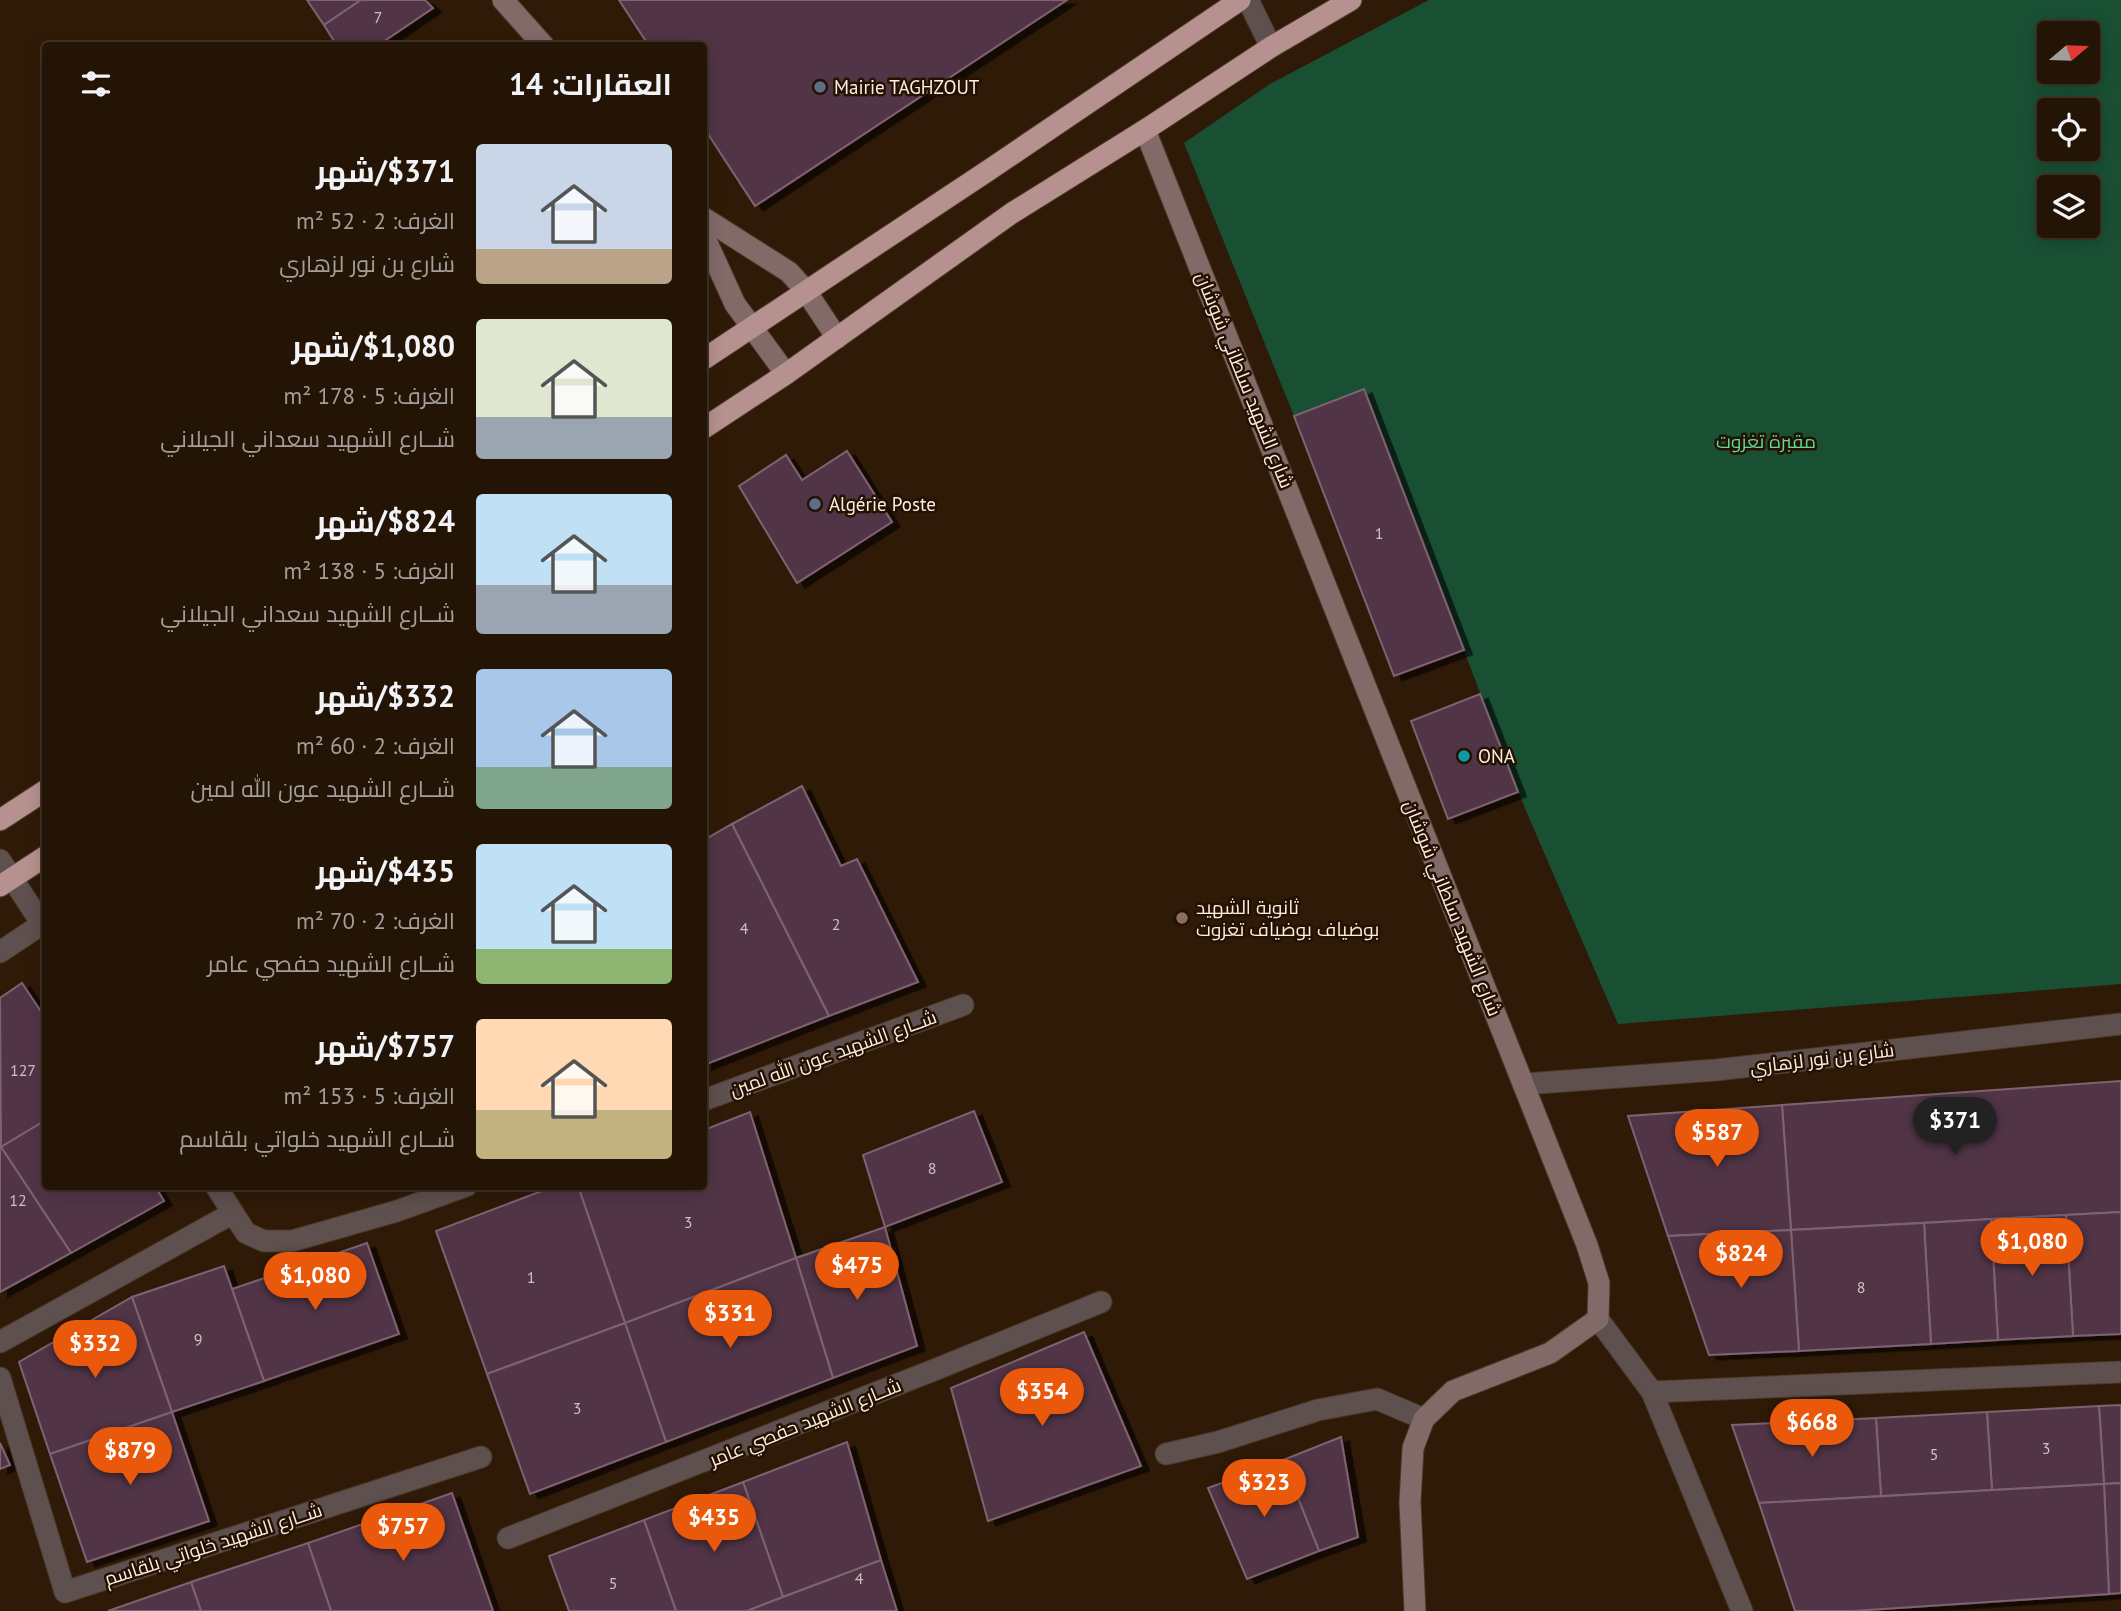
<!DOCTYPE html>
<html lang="ar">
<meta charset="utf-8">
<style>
:root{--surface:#231405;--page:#2b1d0f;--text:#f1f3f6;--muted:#a39e9a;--line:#403327;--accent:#ea580c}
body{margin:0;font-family:"PT Sans",Cairo,sans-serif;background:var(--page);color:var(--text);direction:rtl;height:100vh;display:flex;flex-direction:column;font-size:26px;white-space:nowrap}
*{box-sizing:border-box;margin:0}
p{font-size:23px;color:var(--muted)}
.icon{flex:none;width:38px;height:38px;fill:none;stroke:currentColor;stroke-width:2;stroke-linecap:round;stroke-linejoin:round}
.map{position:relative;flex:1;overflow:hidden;direction:ltr}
.drawer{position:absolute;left:42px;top:42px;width:665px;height:1148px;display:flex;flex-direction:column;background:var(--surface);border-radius:7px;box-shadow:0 4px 18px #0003,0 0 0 2px var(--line);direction:rtl}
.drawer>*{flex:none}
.needle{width:46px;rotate:71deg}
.controls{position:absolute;left:2037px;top:21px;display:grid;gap:14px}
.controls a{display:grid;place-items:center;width:63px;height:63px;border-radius:7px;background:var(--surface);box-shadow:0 4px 18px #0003,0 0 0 2px var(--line);font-size:35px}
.price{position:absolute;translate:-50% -60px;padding:0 16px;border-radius:24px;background:var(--accent);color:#fff;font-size:23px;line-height:46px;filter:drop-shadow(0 2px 4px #0008)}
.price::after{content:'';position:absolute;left:50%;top:42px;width:21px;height:16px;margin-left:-10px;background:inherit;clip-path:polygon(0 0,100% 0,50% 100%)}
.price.active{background:#222;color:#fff}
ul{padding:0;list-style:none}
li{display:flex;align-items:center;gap:21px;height:175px;padding:0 35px}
li span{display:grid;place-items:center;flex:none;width:196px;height:140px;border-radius:7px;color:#555}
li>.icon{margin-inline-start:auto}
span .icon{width:84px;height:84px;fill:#fffc;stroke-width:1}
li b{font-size:30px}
h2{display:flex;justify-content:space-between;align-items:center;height:84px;padding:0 35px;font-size:30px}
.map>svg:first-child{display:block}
</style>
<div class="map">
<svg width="2121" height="1611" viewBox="0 0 2121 1611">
<defs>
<filter id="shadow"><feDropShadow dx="8" dy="4.5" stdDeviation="0" flood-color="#0009"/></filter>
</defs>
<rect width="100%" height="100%" fill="#2f1a07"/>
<path fill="#195034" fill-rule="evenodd" d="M1429,0H2121V984L1618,1024L1518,792L1364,389L1294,416L1184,143L1270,84ZM2049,33H2088V72H2049ZM2049,110H2088V149H2049ZM2049,187H2088V226H2049Z"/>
<g fill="#513646" stroke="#7f6272" stroke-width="2" filter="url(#shadow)">
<polygon points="307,0 361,0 324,25"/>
<polygon points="361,0 425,0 433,8 377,46 337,46 324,25"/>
<polygon points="619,0 1067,0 755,206 704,128 704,46 649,46"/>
<polygon points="1364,389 1464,650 1394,676 1294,416"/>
<polygon points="847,451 892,522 797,583 739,486 786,455 802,480"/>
<polygon points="1480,694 1518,792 1448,819 1411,721"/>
<polygon points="802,786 841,866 857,859 918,982 829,1016 732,824"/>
<polygon points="732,824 829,1016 704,1065 704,840"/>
<polygon points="22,983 46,1019 46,1120 1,1147 0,998"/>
<polygon points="2121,1081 2121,1212 1791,1230 1782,1105"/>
<polygon points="1782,1105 1791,1230 1668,1236 1628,1116"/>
<polygon points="974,1111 1002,1182 885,1227 863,1155"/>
<polygon points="750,1112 796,1258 625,1323 578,1186 704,1186 704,1130"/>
<polygon points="46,1120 46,1186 155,1186 164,1201 71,1253 1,1147"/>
<polygon points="0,1147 1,1147 71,1253 0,1292"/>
<polygon points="555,1186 578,1186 625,1323 487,1374 436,1231"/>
<polygon points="2121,1212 2121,1334 2073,1336 2066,1215"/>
<polygon points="2066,1215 2073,1336 1998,1340 1991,1219"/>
<polygon points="1991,1219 1998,1340 1931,1344 1924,1223"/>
<polygon points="1924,1223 1931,1344 1799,1351 1791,1230"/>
<polygon points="885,1227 917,1346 833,1378 796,1258"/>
<polygon points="1791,1230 1799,1351 1709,1355 1668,1236"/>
<polygon points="367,1243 399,1334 264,1381 232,1289"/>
<polygon points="796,1258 833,1378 666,1442 625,1323"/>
<polygon points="224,1266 264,1381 172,1412 132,1297"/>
<polygon points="132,1297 172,1412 50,1454 19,1362"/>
<polygon points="625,1323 666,1442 530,1494 487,1374"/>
<polygon points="1084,1332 1141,1466 988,1521 951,1388"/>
<polygon points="2121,1405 2121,1483 2104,1484 2099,1406"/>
<polygon points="2099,1406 2104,1484 1992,1490 1987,1412"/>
<polygon points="172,1412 209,1521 87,1562 50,1454"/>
<polygon points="1987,1412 1992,1490 1881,1496 1876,1418"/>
<polygon points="1876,1418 1881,1496 1759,1503 1732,1425"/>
<polygon points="1341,1437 1358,1537 1319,1551 1283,1460"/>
<polygon points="847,1442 881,1560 783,1597 743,1482"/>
<polygon points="0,1443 10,1465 0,1469"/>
<polygon points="1283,1460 1319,1551 1247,1579 1208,1488"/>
<polygon points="743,1482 783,1597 747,1611 676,1611 644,1520"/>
<polygon points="2121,1483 2121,1593 2109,1594 2104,1484"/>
<polygon points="2104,1484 2109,1594 1853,1611 1795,1611 1759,1503"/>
<polygon points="452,1493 493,1611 331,1611 308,1543"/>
<polygon points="644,1520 676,1611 569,1611 549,1556"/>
<polygon points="308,1543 331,1611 201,1611 191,1582"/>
<polygon points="881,1560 897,1611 747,1611 783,1597"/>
<polygon points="191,1582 201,1611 108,1611"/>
</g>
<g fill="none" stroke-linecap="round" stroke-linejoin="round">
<defs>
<g id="street">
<polyline points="1248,0 1271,47"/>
<polyline points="0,860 46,930"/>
<polyline points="0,952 42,924"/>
<polyline points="1523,1084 1716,1070 2121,1024"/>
<polyline points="704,1100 963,1005"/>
<polyline points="216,1186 233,1213"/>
<polyline points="1598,1319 1652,1392 1742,1611"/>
<polyline points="0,1342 233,1213 246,1233 264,1241 292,1241 397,1211 466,1186"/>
<polyline points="0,1378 65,1592 481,1457"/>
<polyline points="1652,1392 2121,1372"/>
<polyline points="1166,1454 1218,1442 1318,1410 1377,1399 1424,1419"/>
<polyline points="508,1538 934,1370 1101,1302"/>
</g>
<g id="secondary">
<polyline points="503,0 544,46"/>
<polyline points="1145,130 1587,1245 1599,1283 1598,1319 1550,1353 1453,1391 1424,1419 1413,1448 1410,1502 1415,1611"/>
<polyline points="704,218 789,272 806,291 837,338"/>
<polyline points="704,236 735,304 786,374"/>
</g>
<g id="highway">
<polyline points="704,359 989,170 1240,0"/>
<polyline points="704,428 786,374 1012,213 1145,130 1271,47 1351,0"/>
<polyline points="0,820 46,790"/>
<polyline points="0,886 46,856"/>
</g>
</defs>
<use href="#street" stroke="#4c3826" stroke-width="23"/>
<use href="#secondary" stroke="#4c3826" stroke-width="23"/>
<use href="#highway" stroke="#4c3826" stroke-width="23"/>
<use href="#street" stroke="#5e504f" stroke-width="21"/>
<use href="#secondary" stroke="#826a69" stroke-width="21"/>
<use href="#highway" stroke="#b6918f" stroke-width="21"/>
</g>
<g fill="#5c6f8a" stroke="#251101" stroke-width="2.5">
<circle cx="820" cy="87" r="7"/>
<circle cx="815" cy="504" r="7"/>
</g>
<circle fill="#0f9aa8" stroke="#251101" stroke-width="2.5" cx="1464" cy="756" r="7"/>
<circle fill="#8d6e63" stroke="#251101" stroke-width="2.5" cx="1182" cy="918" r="7"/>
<g text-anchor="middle" stroke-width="5" stroke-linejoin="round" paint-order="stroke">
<g font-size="16" fill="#d1c0bb">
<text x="378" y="23">7</text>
<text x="1379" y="539">1</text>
<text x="836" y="930">2</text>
<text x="744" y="934">4</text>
<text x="23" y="1076">127</text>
<text x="932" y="1174">8</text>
<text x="18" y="1206">12</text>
<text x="688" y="1228">3</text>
<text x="531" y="1283">1</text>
<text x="1861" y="1293">8</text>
<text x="198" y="1345">9</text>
<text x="577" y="1414">3</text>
<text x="2046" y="1454">3</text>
<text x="1934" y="1460">5</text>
<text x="859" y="1584">4</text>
<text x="613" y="1589">5</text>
</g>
<g font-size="19" fill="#fceee2" stroke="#251101" text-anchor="start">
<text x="834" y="94">Mairie TAGHZOUT</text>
<text x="829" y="511">Algérie Poste</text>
<text x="1478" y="763">ONA</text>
<text x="1196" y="914">ثانوية الشهيد<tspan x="1196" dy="22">بوضياف بوضياف تغزوت</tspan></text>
</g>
<g font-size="19" fill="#fceee2" stroke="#251101">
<text transform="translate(1245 380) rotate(68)" y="7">شارع الشهيد سلطاني شوشان</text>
<text transform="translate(1453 908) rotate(68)" y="7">شارع الشهيد سلطاني شوشان</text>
<text transform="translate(833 1053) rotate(-20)" y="7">شــارع الشهيد عون الله لمين</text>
<text transform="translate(1822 1058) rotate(-7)" y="7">شارع بن نور لزهاري</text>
<text transform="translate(805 1422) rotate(-22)" y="7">شــارع الشهيد حفصي عامر</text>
<text transform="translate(213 1544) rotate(-18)" y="7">شــارع الشهيد خلواتي بلقاسم</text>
</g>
<g font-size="19" fill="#5edb9a" stroke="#251101">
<text x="1766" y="448">مقبرة تغزوت</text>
</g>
</g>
</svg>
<div class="controls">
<a><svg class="needle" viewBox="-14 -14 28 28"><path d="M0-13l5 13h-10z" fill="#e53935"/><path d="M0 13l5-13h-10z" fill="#a39e9a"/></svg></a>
<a><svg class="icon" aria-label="locate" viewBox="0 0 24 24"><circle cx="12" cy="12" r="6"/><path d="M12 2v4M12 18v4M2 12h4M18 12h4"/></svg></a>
<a><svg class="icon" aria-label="layers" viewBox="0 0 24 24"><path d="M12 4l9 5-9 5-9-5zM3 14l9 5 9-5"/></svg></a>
</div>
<b class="price active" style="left:1955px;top:1157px">$371</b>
<b class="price" style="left:1717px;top:1169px">$587</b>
<b class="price" style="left:2032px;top:1278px">$1,080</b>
<b class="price" style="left:1741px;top:1290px">$824</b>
<b class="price" style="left:857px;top:1302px">$475</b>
<b class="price" style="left:315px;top:1312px">$1,080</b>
<b class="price" style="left:730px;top:1350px">$331</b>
<b class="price" style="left:95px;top:1380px">$332</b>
<b class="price" style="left:1042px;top:1428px">$354</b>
<b class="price" style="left:1812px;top:1459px">$668</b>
<b class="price" style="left:130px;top:1487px">$879</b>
<b class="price" style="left:1264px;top:1519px">$323</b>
<b class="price" style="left:714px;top:1554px">$435</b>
<b class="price" style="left:403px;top:1563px">$757</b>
<section class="drawer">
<h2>العقارات: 14<svg class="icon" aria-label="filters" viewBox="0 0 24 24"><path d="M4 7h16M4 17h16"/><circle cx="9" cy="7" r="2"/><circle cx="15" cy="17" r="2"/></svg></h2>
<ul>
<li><span style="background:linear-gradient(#c9d6e8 75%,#b9a48a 0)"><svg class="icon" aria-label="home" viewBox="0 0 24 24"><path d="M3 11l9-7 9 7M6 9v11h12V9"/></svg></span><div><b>$371/شهر</b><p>الغرف: 2 · 52 m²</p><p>شارع بن نور لزهاري</p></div></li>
<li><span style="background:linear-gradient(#dfe7d0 70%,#9aa5b1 0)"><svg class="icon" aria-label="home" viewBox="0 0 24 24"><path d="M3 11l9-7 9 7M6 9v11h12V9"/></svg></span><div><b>$1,080/شهر</b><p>الغرف: 5 · 178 m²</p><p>شــارع الشهيد سعداني الجيلاني</p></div></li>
<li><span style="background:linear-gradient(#bfe0f5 65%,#9aa5b1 0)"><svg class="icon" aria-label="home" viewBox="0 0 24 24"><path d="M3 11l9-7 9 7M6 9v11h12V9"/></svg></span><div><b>$824/شهر</b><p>الغرف: 5 · 138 m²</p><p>شــارع الشهيد سعداني الجيلاني</p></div></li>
<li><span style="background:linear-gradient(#a9c7e8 70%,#7fa58c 0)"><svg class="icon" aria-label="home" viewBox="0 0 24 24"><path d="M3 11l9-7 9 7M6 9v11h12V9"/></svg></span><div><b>$332/شهر</b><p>الغرف: 2 · 60 m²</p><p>شــارع الشهيد عون الله لمين</p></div></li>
<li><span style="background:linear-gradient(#bfe0f5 75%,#8fb573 0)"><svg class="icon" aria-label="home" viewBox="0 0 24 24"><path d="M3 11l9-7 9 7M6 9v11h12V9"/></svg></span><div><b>$435/شهر</b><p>الغرف: 2 · 70 m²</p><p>شــارع الشهيد حفصي عامر</p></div></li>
<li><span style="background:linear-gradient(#ffd9b3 65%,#c2b280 0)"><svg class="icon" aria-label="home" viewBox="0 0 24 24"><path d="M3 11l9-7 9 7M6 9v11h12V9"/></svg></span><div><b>$757/شهر</b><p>الغرف: 5 · 153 m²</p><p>شــارع الشهيد خلواتي بلقاسم</p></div></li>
</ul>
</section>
</div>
